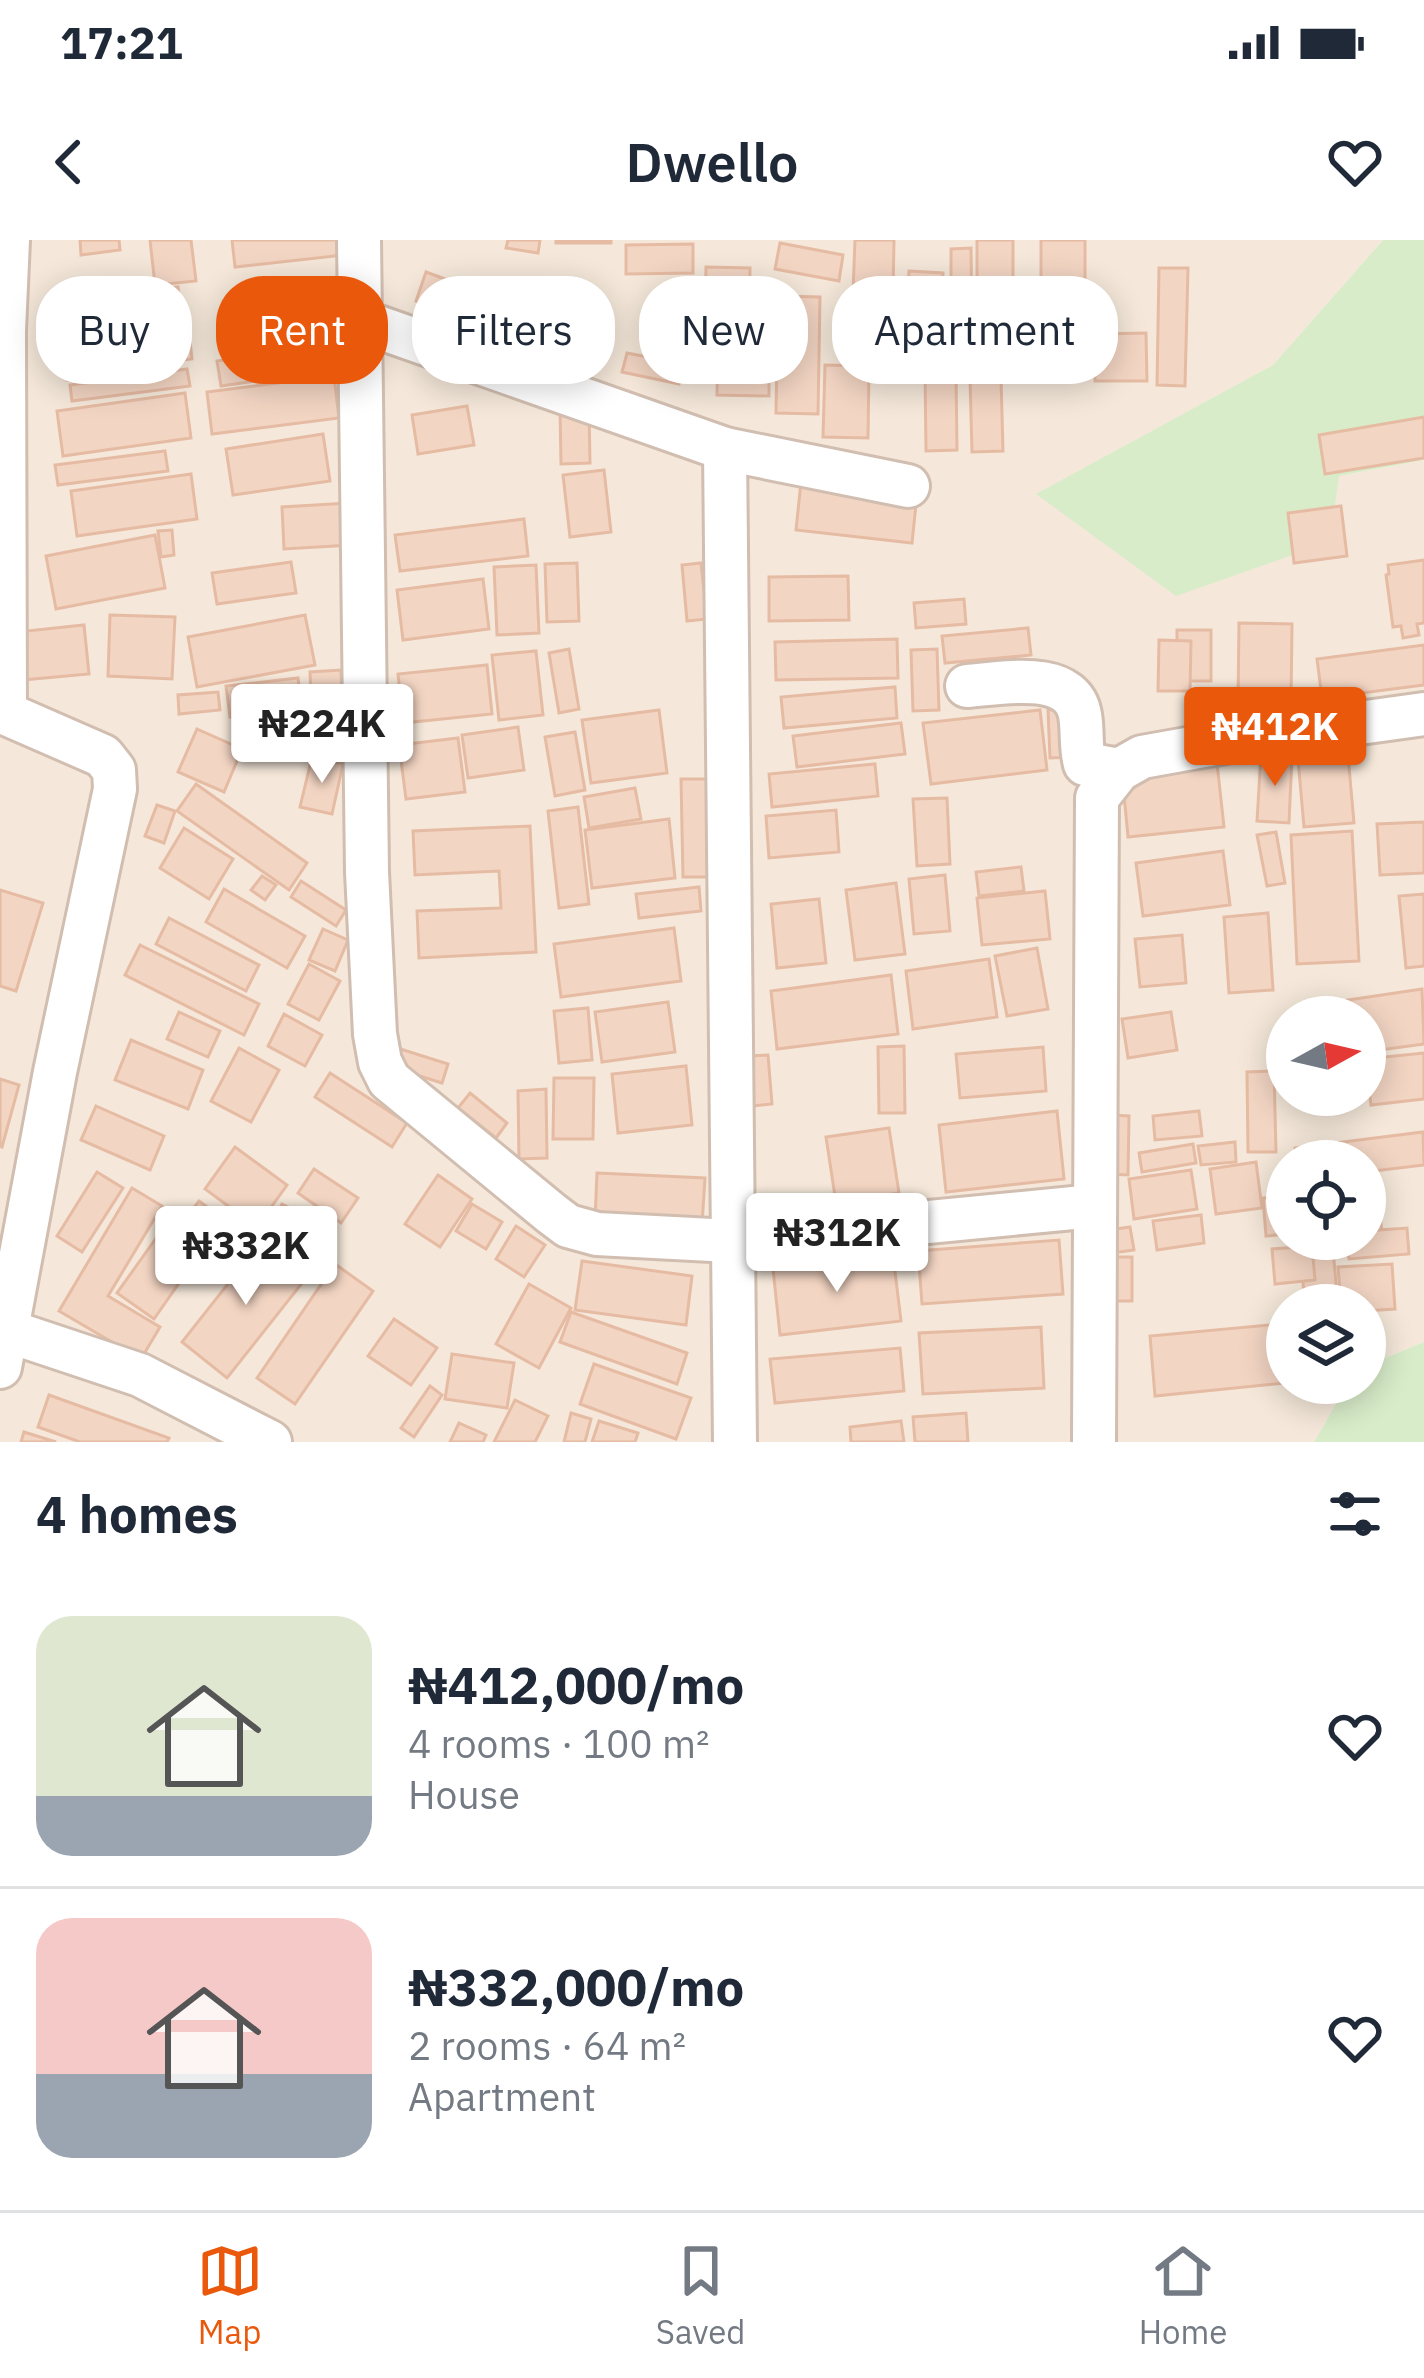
<!DOCTYPE html>
<meta charset="utf-8">
<style>
:root{--surface:#fff;--page:#f2f2f3;--text:#1f2937;--muted:#747a83;--line:#e0e1e3;--accent:#ea580c}
body{margin:0;font-family:"IBM Plex Sans",sans-serif;background:var(--page);color:var(--text);height:100vh;display:flex;flex-direction:column;font-size:45px;white-space:nowrap}
*{box-sizing:border-box;margin:0}
p{font-size:39px;color:var(--muted)}
.icon{flex:none;width:66px;height:66px;fill:none;stroke:currentColor;stroke-width:2;stroke-linecap:round;stroke-linejoin:round}
.map{position:relative;height:1202px;overflow:hidden}
.side{display:flex;flex-direction:column;background:var(--surface);flex:1}
.side>*{flex:none}
.banner{position:absolute;left:36px;top:36px;width:1353px;height:108px;display:flex;gap:24px}
.needle{width:78px;rotate:82deg}
.tools{position:absolute;left:1266px;top:756px;display:grid;gap:24px}
.tools a{display:grid;place-items:center;width:120px;height:120px;border-radius:50%;background:var(--surface);box-shadow:0 6px 30px #0003;font-size:60px}
.price{position:absolute;translate:-50% -102px;padding:0 27px;border-radius:12px;background:#fff;color:#222;font-size:39px;line-height:78px;filter:drop-shadow(0 3px 6px #0008)}
.price::after{content:'';position:absolute;left:50%;top:72px;width:36px;height:27px;margin-left:-18px;background:inherit;clip-path:polygon(0 0,100% 0,50% 100%)}
.price.current{background:var(--accent);color:#fff}
ul{padding:0;list-style:none}
li{display:flex;align-items:center;gap:36px;height:300px;padding:0 36px}
li+li{border-top:3px solid var(--line)}
li span{display:grid;place-items:center;flex:none;width:336px;height:240px;border-radius:36px;color:#555}
li>.icon{margin-inline-start:auto}
span .icon{width:144px;height:144px;fill:#fffc;stroke-width:1}
li b{font-size:51px}
h2{display:flex;justify-content:space-between;align-items:center;height:144px;padding:0 36px;font-size:51px}
.chip{padding:0 42px;border-radius:48px;background:var(--surface);box-shadow:0 6px 30px #0003;font-size:42px;line-height:108px}
.chip.current{background:var(--accent);color:#fff}
.status{display:flex;justify-content:space-between;align-items:center;height:84px;padding:0 60px;background:var(--surface);direction:ltr}
.status svg{height:33px;fill:currentColor}
header{display:flex;justify-content:space-between;align-items:center;height:156px;padding:0 36px;background:var(--surface);font-size:54px;font-weight:600}
.menu{display:flex;justify-content:space-around;align-items:center;height:168px;border-top:3px solid var(--line);background:var(--surface);font-size:33px;color:var(--muted)}
.menu a{display:grid;justify-items:center;gap:6px}
.menu .current{color:var(--accent)}
.map>svg:first-child{display:block}
</style>
<div class="status"><b>17:21</b><svg viewBox="0 0 49 12"><path d="M0 12V9h3v3zM5 12V6h3v6zM10 12V3h3v9zM15 12V0h3v12zM26 1h20v11H26zM47 4h2v5h-2z"/></svg></div>
<header><svg class="icon" aria-label="back" viewBox="0 0 24 24"><path d="M15 5l-7 7 7 7"/></svg>Dwello<svg class="icon" aria-label="heart" viewBox="0 0 24 24"><path d="M12 20l-8-8c-3-5 5-10 8-4 3-6 11-1 8 4z"/></svg></header>
<div class="map">
<svg width="1424" height="1202" viewBox="0 0 1424 1202">
<rect width="100%" height="100%" fill="#fdf6ec"/>
<path fill="#f5e8da" fill-rule="evenodd" d="M0,0H1383L1273,125L1037,254L1339,236L1424,220V1102L1365,1126V1065H1287V1143H1348L1314,1202H0ZM1287,777H1365V855H1287ZM1287,921H1365V999H1287Z"/>
<g fill="#d8ecc9">
<polygon points="1383,0 1424,0 1424,220 1339,236 1330,302 1176,356 1036,254 1273,125"/>
<polygon points="1424,1102 1424,1202 1314,1202 1348,1143 1365,1143 1365,1126"/>
</g>
<g fill="#f3d5c3" stroke="#e6bba3" stroke-width="3">
<polygon points="80,0 119,0 120,10 81,15"/>
<polygon points="150,0 191,0 196,41 155,45"/>
<polygon points="232,0 342,0 344,15 235,27"/>
<polygon points="508,0 540,0 538,13 506,8"/>
<rect x="556" y="0" width="55" height="3"/>
<polygon points="855,0 894,0 893,53 853,52"/>
<polygon points="977,0 1013,0 1013,95 977,94"/>
<rect x="1041" y="0" width="44" height="67"/>
<polygon points="780,3 843,15 839,41 775,29"/>
<polygon points="693,4 693,33 626,34 626,5"/>
<polygon points="971,8 972,84 951,84 951,9"/>
<polygon points="706,27 750,28 749,79 705,78"/>
<polygon points="1159,28 1188,28 1185,146 1157,145"/>
<polygon points="909,31 943,33 941,75 907,73"/>
<polygon points="426,32 483,53 473,81 416,61"/>
<polygon points="178,47 182,80 122,87 119,54"/>
<polygon points="342,53 347,93 238,107 233,67"/>
<polygon points="486,56 542,72 533,107 476,92"/>
<polygon points="778,56 820,57 818,174 776,173"/>
<polygon points="105,58 111,96 59,105 53,67"/>
<polygon points="558,65 594,75 582,115 547,105"/>
<polygon points="877,83 922,83 922,122 878,123"/>
<polygon points="718,84 769,85 769,156 717,155"/>
<polygon points="1021,85 1088,86 1087,117 1020,116"/>
<polygon points="189,92 192,119 148,124 145,97"/>
<polygon points="1146,93 1147,141 1095,141 1095,94"/>
<polygon points="134,98 139,131 67,140 63,108"/>
<polygon points="930,100 992,102 991,125 930,124"/>
<polygon points="345,103 348,128 221,146 217,121"/>
<polygon points="627,113 683,124 679,144 622,132"/>
<polygon points="825,125 869,126 868,198 823,197"/>
<polygon points="187,129 190,146 72,161 70,145"/>
<polygon points="925,132 956,132 957,210 926,211"/>
<polygon points="334,136 339,178 212,194 207,152"/>
<polygon points="1001,138 1003,211 972,212 970,139"/>
<polygon points="185,153 191,198 63,216 57,171"/>
<polygon points="467,166 474,205 418,214 412,175"/>
<polygon points="560,168 589,168 590,223 561,224"/>
<polygon points="1424,177 1424,218 1325,234 1319,195"/>
<polygon points="323,194 330,241 233,255 226,209"/>
<polygon points="165,211 168,231 58,245 55,225"/>
<polygon points="604,230 611,292 570,297 563,235"/>
<polygon points="191,234 197,279 77,296 71,251"/>
<polygon points="801,242 917,255 912,303 796,290"/>
<polygon points="348,263 351,305 284,309 282,267"/>
<polygon points="1341,266 1347,316 1294,323 1288,273"/>
<polygon points="524,279 528,316 400,331 395,295"/>
<polygon points="172,290 174,315 161,317 158,291"/>
<polygon points="155,295 165,348 56,369 46,316"/>
<polygon points="1424,320 1424,383 1417,384 1419,395 1403,398 1401,386 1393,387 1386,335 1389,334 1388,325"/>
<polygon points="291,322 296,353 217,364 212,333"/>
<polygon points="577,323 579,381 547,382 545,324"/>
<polygon points="701,323 707,379 687,381 682,325"/>
<polygon points="536,325 539,393 497,395 494,327"/>
<polygon points="848,336 849,380 769,381 769,337"/>
<polygon points="483,339 489,389 403,400 397,350"/>
<polygon points="964,359 966,384 916,388 914,363"/>
<polygon points="110,375 175,377 172,439 108,436"/>
<polygon points="305,375 315,425 197,447 188,397"/>
<polygon points="1239,383 1292,384 1291,463 1238,462"/>
<polygon points="84,385 89,434 22,440 17,392"/>
<polygon points="1028,388 1031,415 945,423 942,396"/>
<rect x="1177" y="390" width="34" height="51"/>
<polygon points="897,399 898,438 776,440 775,402"/>
<polygon points="1159,400 1191,401 1190,451 1158,451"/>
<polygon points="1424,405 1424,445 1322,458 1317,419"/>
<polygon points="569,409 579,469 559,473 549,413"/>
<polygon points="937,409 939,470 913,471 911,410"/>
<polygon points="536,411 543,475 499,480 492,415"/>
<polygon points="487,425 492,474 403,483 398,434"/>
<polygon points="341,430 342,457 311,458 310,432"/>
<polygon points="298,438 302,470 230,477 226,446"/>
<polygon points="895,447 897,478 784,488 781,457"/>
<polygon points="218,452 220,470 179,474 178,455"/>
<polygon points="1218,453 1219,473 1205,474 1203,454"/>
<polygon points="1071,469 1073,517 1050,518 1048,470"/>
<polygon points="659,470 667,533 591,543 582,480"/>
<polygon points="1040,470 1047,530 931,544 923,483"/>
<polygon points="287,475 327,477 325,506 285,503"/>
<polygon points="901,483 905,514 797,527 793,496"/>
<polygon points="518,487 524,530 468,538 462,495"/>
<polygon points="197,489 242,509 224,552 178,532"/>
<polygon points="575,492 585,550 555,556 545,497"/>
<polygon points="458,498 465,552 406,559 399,505"/>
<polygon points="1347,504 1354,583 1304,587 1297,508"/>
<polygon points="1261,514 1292,516 1289,583 1257,581"/>
<polygon points="312,517 343,524 332,574 300,567"/>
<polygon points="1217,523 1224,587 1128,597 1122,533"/>
<polygon points="875,524 878,556 772,567 769,534"/>
<polygon points="681,539 708,539 710,637 683,637"/>
<polygon points="196,544 307,623 289,650 177,571"/>
<polygon points="635,548 641,579 589,588 584,557"/>
<polygon points="947,558 950,624 917,626 913,559"/>
<polygon points="157,565 175,571 164,603 145,596"/>
<polygon points="578,567 589,664 559,668 548,571"/>
<polygon points="836,570 839,612 769,618 766,576"/>
<polygon points="669,579 675,638 592,648 585,590"/>
<polygon points="1424,582 1424,633 1380,635 1377,584"/>
<polygon points="530,586 536,712 419,718 417,671 501,668 499,631 415,635 413,591"/>
<polygon points="184,588 233,619 209,659 160,628"/>
<polygon points="1352,591 1359,721 1297,724 1291,595"/>
<polygon points="1276,592 1285,643 1267,646 1257,595"/>
<polygon points="1223,611 1230,665 1143,676 1136,623"/>
<polygon points="1021,627 1024,651 979,656 976,632"/>
<polygon points="945,635 950,691 914,694 909,639"/>
<polygon points="262,636 276,645 265,660 251,650"/>
<polygon points="301,641 346,670 336,686 291,657"/>
<polygon points="896,643 905,714 855,720 846,650"/>
<polygon points="699,647 701,671 639,678 636,654"/>
<polygon points="224,649 305,696 287,728 206,682"/>
<polygon points="0,650 43,663 16,751 0,746"/>
<polygon points="1045,651 1050,699 982,705 977,658"/>
<polygon points="1424,654 1424,726 1406,728 1399,656"/>
<polygon points="819,659 826,723 777,728 771,664"/>
<polygon points="1268,673 1273,750 1229,753 1224,677"/>
<polygon points="169,678 259,725 246,751 156,704"/>
<polygon points="674,688 681,741 561,757 554,704"/>
<polygon points="323,689 348,700 335,731 309,720"/>
<polygon points="1182,695 1186,743 1140,747 1135,699"/>
<polygon points="140,705 259,764 244,795 125,735"/>
<polygon points="1037,708 1048,769 1007,776 995,716"/>
<polygon points="989,719 997,777 913,789 906,731"/>
<polygon points="309,724 340,741 319,780 288,764"/>
<polygon points="891,735 898,794 777,809 771,751"/>
<polygon points="1422,749 1424,804 1365,812 1365,777 1303,777 1301,767"/>
<polygon points="668,762 675,812 602,822 595,772"/>
<polygon points="588,768 592,820 559,823 554,771"/>
<polygon points="179,772 220,791 208,817 167,799"/>
<polygon points="1171,772 1177,810 1128,818 1122,779"/>
<polygon points="284,774 322,795 305,826 268,806"/>
<polygon points="131,800 203,830 188,869 115,840"/>
<polygon points="904,806 905,873 879,873 878,807"/>
<polygon points="394,807 448,824 442,843 388,826"/>
<polygon points="1043,807 1046,851 960,858 956,814"/>
<polygon points="239,808 279,830 251,882 211,861"/>
<polygon points="1424,813 1424,859 1371,865 1365,819"/>
<polygon points="768,815 772,864 752,866 748,816"/>
<polygon points="686,826 692,885 618,893 612,834"/>
<polygon points="1274,831 1276,912 1248,912 1247,832"/>
<polygon points="330,833 407,883 392,907 315,857"/>
<polygon points="554,838 594,838 593,899 553,899"/>
<polygon points="0,839 19,845 2,907 0,906"/>
<polygon points="546,849 547,918 519,919 518,851"/>
<polygon points="470,853 507,883 496,898 458,868"/>
<polygon points="96,866 164,896 150,930 81,900"/>
<polygon points="1057,871 1064,939 946,952 939,885"/>
<polygon points="1199,871 1202,896 1155,900 1153,876"/>
<polygon points="1110,875 1129,876 1128,935 1108,934"/>
<polygon points="889,888 899,953 836,963 826,897"/>
<polygon points="1423,892 1424,925 1365,932 1365,921 1297,921 1295,908"/>
<polygon points="1235,902 1236,922 1201,925 1198,906"/>
<polygon points="1193,904 1196,923 1142,932 1139,913"/>
<polygon points="235,907 287,945 257,987 205,949"/>
<polygon points="1256,922 1262,968 1216,974 1210,929"/>
<polygon points="314,929 358,958 341,983 298,953"/>
<polygon points="1191,930 1197,969 1134,979 1129,939"/>
<polygon points="97,932 123,948 82,1012 57,996"/>
<polygon points="597,933 705,938 702,985 595,980"/>
<polygon points="438,935 472,959 440,1007 405,984"/>
<polygon points="1377,947 1382,993 1365,995 1365,948"/>
<polygon points="132,948 162,966 108,1056 160,1087 141,1119 59,1071"/>
<polygon points="1287,956 1287,994 1266,996 1263,958"/>
<polygon points="199,961 246,996 223,1026 176,991"/>
<polygon points="282,964 333,990 322,1012 271,985"/>
<polygon points="472,964 502,982 486,1009 456,991"/>
<polygon points="1201,975 1204,1003 1157,1010 1153,981"/>
<polygon points="516,986 545,1005 524,1037 496,1019"/>
<polygon points="164,987 200,1013 154,1079 117,1053"/>
<polygon points="1130,987 1134,1010 1112,1013 1109,990"/>
<polygon points="1407,988 1409,1014 1349,1019 1347,999 1365,999 1365,991"/>
<polygon points="265,997 310,1033 227,1138 182,1102"/>
<polygon points="1299,999 1332,999 1338,1065 1305,1065"/>
<polygon points="1059,1000 1063,1054 922,1064 918,1011"/>
<polygon points="1312,1006 1315,1040 1275,1044 1272,1009"/>
<polygon points="893,1015 901,1081 780,1095 773,1029"/>
<rect x="1115" y="1017" width="17" height="44"/>
<polygon points="582,1021 692,1036 686,1085 575,1070"/>
<polygon points="335,1024 373,1051 295,1164 257,1138"/>
<polygon points="1392,1024 1395,1069 1365,1071 1365,1065 1341,1065 1338,1027"/>
<polygon points="529,1044 571,1068 539,1128 496,1104"/>
<polygon points="571,1072 687,1113 677,1144 560,1102"/>
<polygon points="394,1079 437,1108 411,1145 368,1116"/>
<polygon points="1279,1084 1285,1143 1155,1156 1150,1096"/>
<polygon points="1041,1087 1044,1148 923,1154 919,1093"/>
<polygon points="900,1108 904,1151 775,1163 770,1119"/>
<polygon points="452,1114 514,1123 507,1168 445,1159"/>
<polygon points="594,1124 691,1158 676,1199 580,1164"/>
<polygon points="430,1146 442,1155 414,1197 401,1188"/>
<polygon points="49,1155 169,1198 167,1202 80,1202 38,1187"/>
<polygon points="515,1160 548,1176 535,1202 494,1202"/>
<polygon points="571,1173 591,1179 585,1202 564,1202"/>
<polygon points="966,1173 968,1202 915,1202 913,1177"/>
<polygon points="599,1181 638,1193 635,1202 592,1202"/>
<polygon points="901,1181 904,1202 851,1202 850,1187"/>
<polygon points="459,1183 486,1195 483,1202 450,1202"/>
<polygon points="24,1192 56,1202 21,1202"/>
</g>
<g fill="none" stroke-linecap="round" stroke-linejoin="round">
<defs>
<g id="minor">
<polyline points="359,0 367,632 375,794 380,822 389,840 552,974 568,986 597,994 731,1001 1094,966"/>
<polyline points="358,80 725,209 735,1202"/>
<polyline points="725,209 908,246"/>
<path d="M967,446C1000,444 1072,428 1080,475C1083,491 1080,507 1085,524L1119,530"/>
<polyline points="0,471 103,516 114,530 115,549 55,832 0,1127"/>
<polyline points="5,473 4,91 8,0"/>
<polyline points="8,1091 140,1135 270,1202"/>
<polyline points="1094,1202 1097,558 1119,530 1142,517 1237,500 1424,474"/>
</g>
</defs>
<use href="#minor" stroke="#d1beb0" stroke-width="48"/>
<use href="#minor" stroke="#fff" stroke-width="42"/>
</g>
</svg>
<div class="tools">
<a><svg class="needle" viewBox="-14 -14 28 28"><path d="M0-13l5 13h-10z" fill="#e53935"/><path d="M0 13l5-13h-10z" fill="#747a83"/></svg></a>
<a><svg class="icon" aria-label="locate" viewBox="0 0 24 24"><circle cx="12" cy="12" r="6"/><path d="M12 2v4M12 18v4M2 12h4M18 12h4"/></svg></a>
<a><svg class="icon" aria-label="layers" viewBox="0 0 24 24"><path d="M12 4l9 5-9 5-9-5zM3 14l9 5 9-5"/></svg></a>
</div>
<b class="price" style="left:322px;top:546px">₦224K</b>
<b class="price current" style="left:1275px;top:549px">₦412K</b>
<b class="price" style="left:837px;top:1055px">₦312K</b>
<b class="price" style="left:246px;top:1068px">₦332K</b>
<div class="banner">
<a class="chip">Buy</a>
<a class="chip current">Rent</a>
<a class="chip">Filters</a>
<a class="chip">New</a>
<a class="chip">Apartment</a>
</div>
</div>
<section class="side">
<h2>4 homes<svg class="icon" aria-label="filters" viewBox="0 0 24 24"><path d="M4 7h16M4 17h16"/><circle cx="9" cy="7" r="2"/><circle cx="15" cy="17" r="2"/></svg></h2>
<ul>
<li><span style="background:linear-gradient(#dfe7d0 75%,#9aa5b1 0)"><svg class="icon" aria-label="home" viewBox="0 0 24 24"><path d="M3 11l9-7 9 7M6 9v11h12V9"/></svg></span><div><b>₦412,000/mo</b><p>4 rooms · 100 m²</p><p>House</p></div><svg class="icon" aria-label="heart" viewBox="0 0 24 24"><path d="M12 20l-8-8c-3-5 5-10 8-4 3-6 11-1 8 4z"/></svg></li>
<li><span style="background:linear-gradient(#f6c9c9 65%,#9aa5b1 0)"><svg class="icon" aria-label="home" viewBox="0 0 24 24"><path d="M3 11l9-7 9 7M6 9v11h12V9"/></svg></span><div><b>₦332,000/mo</b><p>2 rooms · 64 m²</p><p>Apartment</p></div><svg class="icon" aria-label="heart" viewBox="0 0 24 24"><path d="M12 20l-8-8c-3-5 5-10 8-4 3-6 11-1 8 4z"/></svg></li>
</ul>
</section>
<nav class="menu">
<a class="current"><svg class="icon" aria-label="map" viewBox="0 0 24 24"><path d="M3 6l6-2 6 2 6-2v14l-6 2-6-2-6 2zM9 4v14M15 6v14"/></svg>Map</a>
<a><svg class="icon" aria-label="saved" viewBox="0 0 24 24"><path d="M7 4h10v16l-5-4-5 4z"/></svg>Saved</a>
<a><svg class="icon" aria-label="home" viewBox="0 0 24 24"><path d="M3 11l9-7 9 7M6 9v11h12V9"/></svg>Home</a>
</nav>
